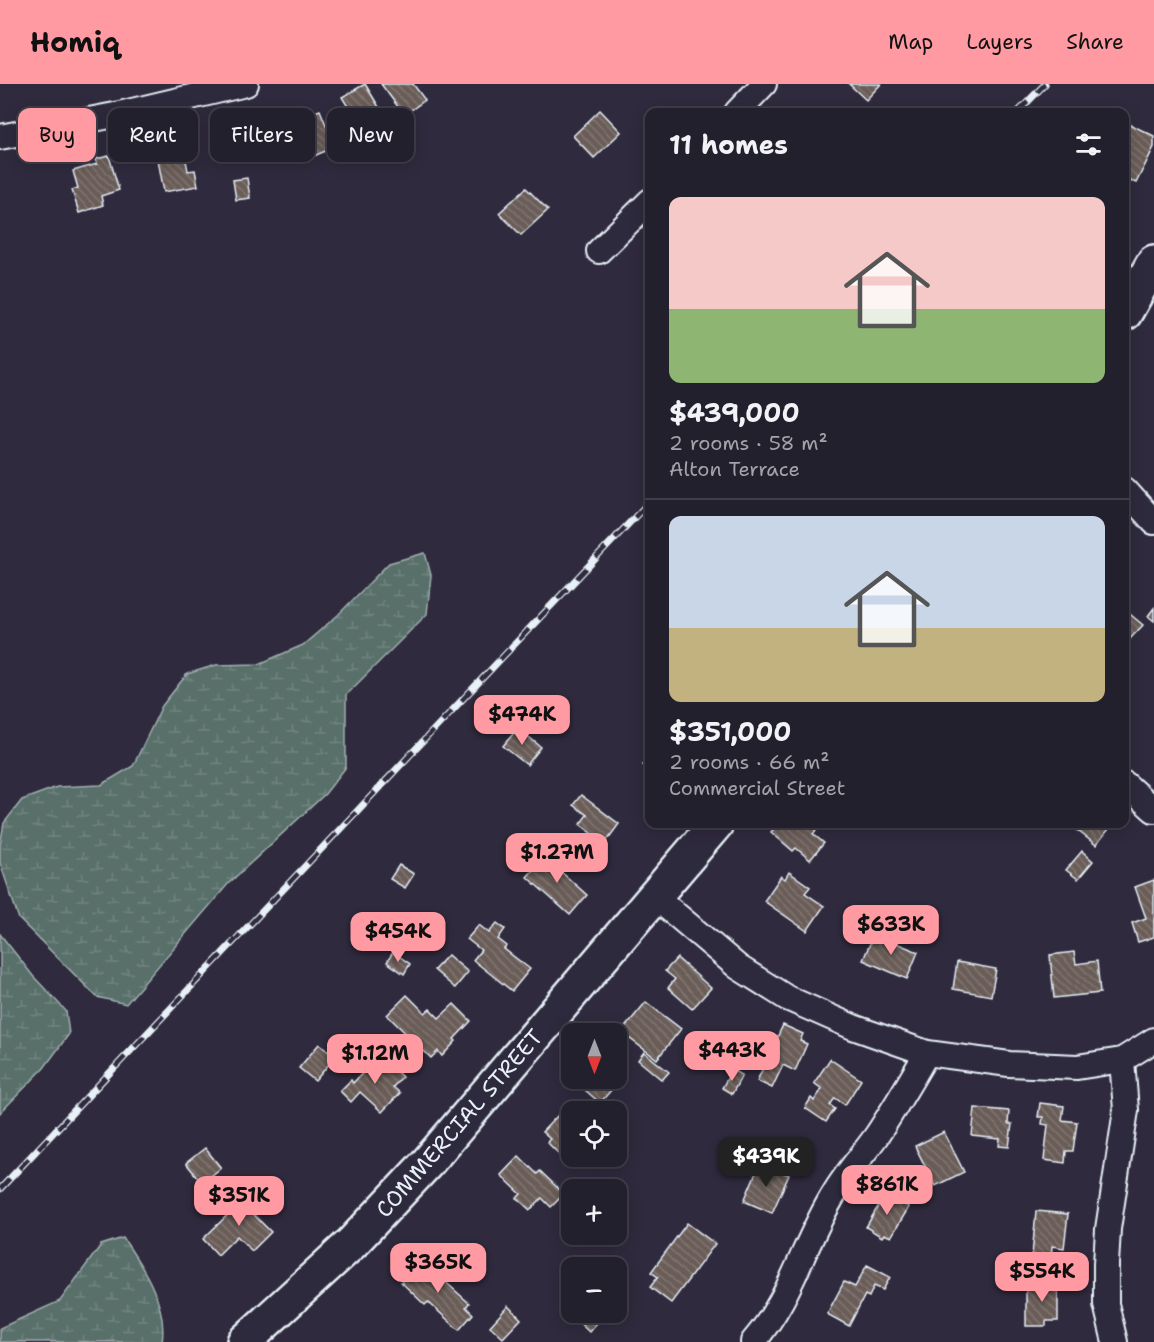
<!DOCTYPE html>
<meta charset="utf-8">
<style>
:root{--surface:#23202e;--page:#2f2d3a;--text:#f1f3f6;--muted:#a3a3aa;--line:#403e4a;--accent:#ff9aa2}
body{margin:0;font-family:"Shantell Sans",sans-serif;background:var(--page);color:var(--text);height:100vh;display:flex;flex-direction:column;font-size:22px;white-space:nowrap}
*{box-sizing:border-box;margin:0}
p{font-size:20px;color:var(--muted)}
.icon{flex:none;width:33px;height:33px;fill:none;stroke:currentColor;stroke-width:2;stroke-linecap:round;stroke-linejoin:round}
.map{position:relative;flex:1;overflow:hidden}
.details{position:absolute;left:645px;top:24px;width:484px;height:720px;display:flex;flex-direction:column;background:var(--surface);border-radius:12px;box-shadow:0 3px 15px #0003,0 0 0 2px var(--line)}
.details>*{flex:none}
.banner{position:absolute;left:18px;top:24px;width:537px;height:54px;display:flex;gap:12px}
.needle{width:39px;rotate:180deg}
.buttons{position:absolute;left:561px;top:939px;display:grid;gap:12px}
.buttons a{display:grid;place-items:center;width:66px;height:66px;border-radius:12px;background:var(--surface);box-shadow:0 3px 15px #0003,0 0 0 2px var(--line);font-size:30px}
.price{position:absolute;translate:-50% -51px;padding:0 14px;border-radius:12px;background:var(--accent);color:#111;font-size:20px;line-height:39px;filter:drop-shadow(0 2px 3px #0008)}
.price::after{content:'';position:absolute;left:50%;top:36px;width:18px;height:14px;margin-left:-9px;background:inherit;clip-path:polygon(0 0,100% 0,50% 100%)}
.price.selected{background:#222;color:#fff}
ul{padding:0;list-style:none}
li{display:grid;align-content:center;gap:12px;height:318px;padding:0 24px}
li+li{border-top:2px solid var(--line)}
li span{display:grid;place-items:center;height:186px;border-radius:12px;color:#555}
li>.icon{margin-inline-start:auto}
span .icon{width:108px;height:108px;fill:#fffc;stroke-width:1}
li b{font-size:26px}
h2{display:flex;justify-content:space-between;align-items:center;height:72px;padding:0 24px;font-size:26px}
.pill{padding:0 21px;border-radius:12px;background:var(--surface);box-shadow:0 3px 15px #0003,0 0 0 2px var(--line);font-size:21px;line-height:54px}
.pill.selected{background:var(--accent);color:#111}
header{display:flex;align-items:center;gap:36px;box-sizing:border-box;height:84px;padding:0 30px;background:var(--accent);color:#111}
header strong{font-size:28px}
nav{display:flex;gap:33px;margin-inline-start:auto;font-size:21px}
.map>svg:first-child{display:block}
</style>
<header>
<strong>Homiq</strong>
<nav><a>Map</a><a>Layers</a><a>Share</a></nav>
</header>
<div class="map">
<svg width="1154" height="1258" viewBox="0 0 1154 1258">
<defs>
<pattern id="wetland-marsh" width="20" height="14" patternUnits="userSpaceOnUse" patternTransform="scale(1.5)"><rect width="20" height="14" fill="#596f69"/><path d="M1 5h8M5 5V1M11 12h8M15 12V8" fill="none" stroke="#71847f"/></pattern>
<pattern id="building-back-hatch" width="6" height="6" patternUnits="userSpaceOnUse" patternTransform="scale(1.5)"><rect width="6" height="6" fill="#6b5d59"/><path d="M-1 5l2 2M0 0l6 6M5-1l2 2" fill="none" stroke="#807572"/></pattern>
</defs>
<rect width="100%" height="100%" fill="#2f2a3d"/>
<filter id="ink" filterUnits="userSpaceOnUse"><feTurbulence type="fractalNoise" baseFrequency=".0167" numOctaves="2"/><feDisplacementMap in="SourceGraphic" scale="12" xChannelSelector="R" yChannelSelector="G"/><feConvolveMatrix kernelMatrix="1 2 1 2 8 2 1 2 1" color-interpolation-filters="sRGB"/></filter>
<g filter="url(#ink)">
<g fill="url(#wetland-marsh)" stroke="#a0b0b0" stroke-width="1.5">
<polygon points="425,469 431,491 427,530 346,611 346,683 325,710 228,800 126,920 97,913 19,835 0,779 0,761 4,739 22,716 57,703 101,701 133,682 162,622 187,590 216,581 259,580 303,561 338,531 389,479"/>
<polygon points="0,850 33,892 66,927 69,950 44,984 0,1029"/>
<path d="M123,1154C143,1183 168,1221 162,1258H0V1244L60,1217L101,1161Z"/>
</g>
<g fill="url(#building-back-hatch)" stroke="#e8f1f8" stroke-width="1.5">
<polygon points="365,0 388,38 366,52 342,13"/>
<polygon points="381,0 413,0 425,16 404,31"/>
<polygon points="849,0 881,0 866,16"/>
<polygon points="320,26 335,63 309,74 293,37"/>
<polygon points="600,26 621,48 594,74 573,52"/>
<polygon points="267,38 271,70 242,73 239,41"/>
<polygon points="1127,39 1154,52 1154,63 1136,99 1125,94 1125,44"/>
<polygon points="178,55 180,62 183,61 188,87 195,86 198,102 164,108 155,60"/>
<polygon points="109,72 119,106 101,112 103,121 79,129 72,106 78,104 73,87 97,80 96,75"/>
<polygon points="247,94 250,114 236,116 233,96"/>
<polygon points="526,104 548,126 521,151 499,129"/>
<polygon points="1154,524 1154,537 1148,532"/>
<polygon points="1125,526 1143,541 1128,557 1125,555"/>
<polygon points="518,644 541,663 527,681 503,662"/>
<polygon points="650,673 650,687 643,681"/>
<polygon points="581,711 619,740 605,759 580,740 587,731 573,721"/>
<polygon points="778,740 822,740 813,750 824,759 810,776 796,764 793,767 771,748"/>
<polygon points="1069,740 1113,740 1096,761"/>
<polygon points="550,767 564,780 559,786 587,811 570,831 527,793"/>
<polygon points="1082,767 1093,777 1078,795 1066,786"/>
<polygon points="399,781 414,790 405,804 390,795"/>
<polygon points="789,788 810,803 805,809 824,822 807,847 764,817 781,792 785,795"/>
<polygon points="1154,796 1154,853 1138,858 1132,839 1146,834 1135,803"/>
<polygon points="497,839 505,845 498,855 507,862 504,865 530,885 512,907 473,876 481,866 467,855 479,841 489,849"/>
<polygon points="874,850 918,868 907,895 863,876"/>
<polygon points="393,868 410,880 404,890 387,878"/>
<polygon points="1074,868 1076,880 1097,877 1100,909 1054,914 1050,871"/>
<polygon points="448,871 468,888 455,904 434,886"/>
<polygon points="677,874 711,904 692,925 668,904 675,895 665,887"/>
<polygon points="957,878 996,885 991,912 953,905"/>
<polygon points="407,911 425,929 430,925 439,934 454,920 471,937 454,955 456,957 442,972 438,967 431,974 387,931"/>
<polygon points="646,918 681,945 657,975 621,948"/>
<polygon points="783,941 803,950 800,957 807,960 795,987 783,981 772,1004 757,997"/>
<polygon points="319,960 335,973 315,997 299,984"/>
<polygon points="644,968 669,988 662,996 638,976"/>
<polygon points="376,975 385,983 388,979 402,993 393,1003 400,1009 382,1028 360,1008 351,1018 340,1007 351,996 353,999"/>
<polygon points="830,975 861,996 845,1021 835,1014 830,1021 835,1025 826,1038 805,1024 811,1014 814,1017 822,1005 814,999"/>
<polygon points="616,985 624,991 600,1019 577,999 582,994 616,994"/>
<polygon points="732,986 742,991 732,1010 722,1004"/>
<polygon points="1040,1019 1064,1022 1062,1036 1077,1038 1073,1067 1066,1067 1065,1079 1044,1076 1048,1041 1042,1040 1043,1033 1038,1033"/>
<polygon points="975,1024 1009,1027 1008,1040 1012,1040 1009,1063 999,1062 1000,1055 972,1052"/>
<polygon points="561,1028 572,1039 572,1072 593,1072 583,1082 575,1074 569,1080 547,1058 550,1055 542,1048"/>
<polygon points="944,1048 964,1088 935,1102 915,1062"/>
<polygon points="205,1064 221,1084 202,1099 186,1079"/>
<polygon points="519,1072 537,1090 540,1087 564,1110 551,1123 542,1114 530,1126 517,1114 521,1110 501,1091"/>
<polygon points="760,1079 789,1091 772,1129 744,1117"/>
<polygon points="254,1105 263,1114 250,1127 271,1148 252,1167 237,1152 218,1171 203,1155"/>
<polygon points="886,1109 909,1123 891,1153 884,1150 882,1153 866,1143"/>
<polygon points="1036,1127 1068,1130 1064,1164 1052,1162 1051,1174 1032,1172"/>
<polygon points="687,1139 715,1160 671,1219 650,1203 658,1193 651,1188"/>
<polygon points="421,1176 469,1219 466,1223 473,1230 459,1246 428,1218 425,1221 401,1198"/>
<polygon points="867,1181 890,1193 883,1206 874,1202 869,1213 865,1211 849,1242 827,1230 844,1198 855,1203"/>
<polygon points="1026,1198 1058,1198 1058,1237 1046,1237 1046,1242 1026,1242"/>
<polygon points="508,1222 521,1235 503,1254 490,1242"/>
<polygon points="572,1224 572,1228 599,1228 603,1232 589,1248 568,1228"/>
</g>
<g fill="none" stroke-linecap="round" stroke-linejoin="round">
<defs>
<g id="minor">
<polyline points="737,28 764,0"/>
<polyline points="0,53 115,31 246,0"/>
<polyline points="599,167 650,117"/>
<polyline points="1125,406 1154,438"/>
<polyline points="1125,700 1154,726"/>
<polyline points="654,812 738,883 787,914 853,943 927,969 1009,980 1077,983 1122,976 1154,956"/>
<path d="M753,1258C791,1215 804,1158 834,1110C846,1089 863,1071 877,1051C895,1024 911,996 927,969"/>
<polyline points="1115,1258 1106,1220 1106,1180 1108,1145 1126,1026 1122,976"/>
</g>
<g id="secondary">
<polyline points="1125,229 1154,178"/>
<polyline points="244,1258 352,1159 428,1078 716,740"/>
</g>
</defs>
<use href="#minor" stroke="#e8f1f8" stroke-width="28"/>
<use href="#secondary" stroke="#e8f1f8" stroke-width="38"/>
<use href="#minor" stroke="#2f2a3d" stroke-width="24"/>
<use href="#secondary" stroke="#2f2a3d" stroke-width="33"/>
<defs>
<g id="rail">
<polyline points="1018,28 1045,0"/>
<polyline points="0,1105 650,417"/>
</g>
</defs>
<use href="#rail" stroke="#e8f1f8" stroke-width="7"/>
<use href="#rail" stroke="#2f2a3d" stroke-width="4.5" stroke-dasharray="14" stroke-linecap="butt"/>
</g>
</g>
<g text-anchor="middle" stroke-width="4.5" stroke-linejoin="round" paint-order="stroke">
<g font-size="22" fill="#e8f1f8" stroke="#2f2a3d">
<text transform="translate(459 1039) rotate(-49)" y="8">COMMERCIAL STREET</text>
</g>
</g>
</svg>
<div class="buttons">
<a><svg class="needle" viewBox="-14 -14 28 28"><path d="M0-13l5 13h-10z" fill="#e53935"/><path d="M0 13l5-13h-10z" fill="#a3a3aa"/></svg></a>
<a><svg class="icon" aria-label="locate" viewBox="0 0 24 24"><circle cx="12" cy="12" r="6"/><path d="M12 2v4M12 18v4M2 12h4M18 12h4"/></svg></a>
<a>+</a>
<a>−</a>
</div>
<b class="price" style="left:522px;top:662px">$474K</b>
<b class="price" style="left:557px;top:800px">$1.27M</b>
<b class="price" style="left:891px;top:872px">$633K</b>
<b class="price" style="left:398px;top:879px">$454K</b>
<b class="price" style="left:732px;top:998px">$443K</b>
<b class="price" style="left:375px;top:1001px">$1.12M</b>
<b class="price selected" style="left:766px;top:1104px">$439K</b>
<b class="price" style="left:887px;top:1132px">$861K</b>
<b class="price" style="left:239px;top:1143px">$351K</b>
<b class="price" style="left:438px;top:1210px">$365K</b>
<b class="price" style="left:1042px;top:1219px">$554K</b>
<div class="banner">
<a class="pill selected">Buy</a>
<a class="pill">Rent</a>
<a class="pill">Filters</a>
<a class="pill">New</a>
</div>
<section class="details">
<h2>11 homes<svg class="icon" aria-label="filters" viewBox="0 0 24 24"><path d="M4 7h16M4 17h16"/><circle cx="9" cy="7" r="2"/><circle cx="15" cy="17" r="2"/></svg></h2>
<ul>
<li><span style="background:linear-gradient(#f6c9c9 60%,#8fb573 0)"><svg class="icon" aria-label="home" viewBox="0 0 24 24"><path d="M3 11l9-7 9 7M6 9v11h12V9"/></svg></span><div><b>$439,000</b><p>2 rooms · 58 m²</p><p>Alton Terrace</p></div></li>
<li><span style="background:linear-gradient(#c9d6e8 60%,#c2b280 0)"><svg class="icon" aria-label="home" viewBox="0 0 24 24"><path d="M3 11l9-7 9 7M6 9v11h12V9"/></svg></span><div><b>$351,000</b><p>2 rooms · 66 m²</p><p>Commercial Street</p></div></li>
</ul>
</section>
</div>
